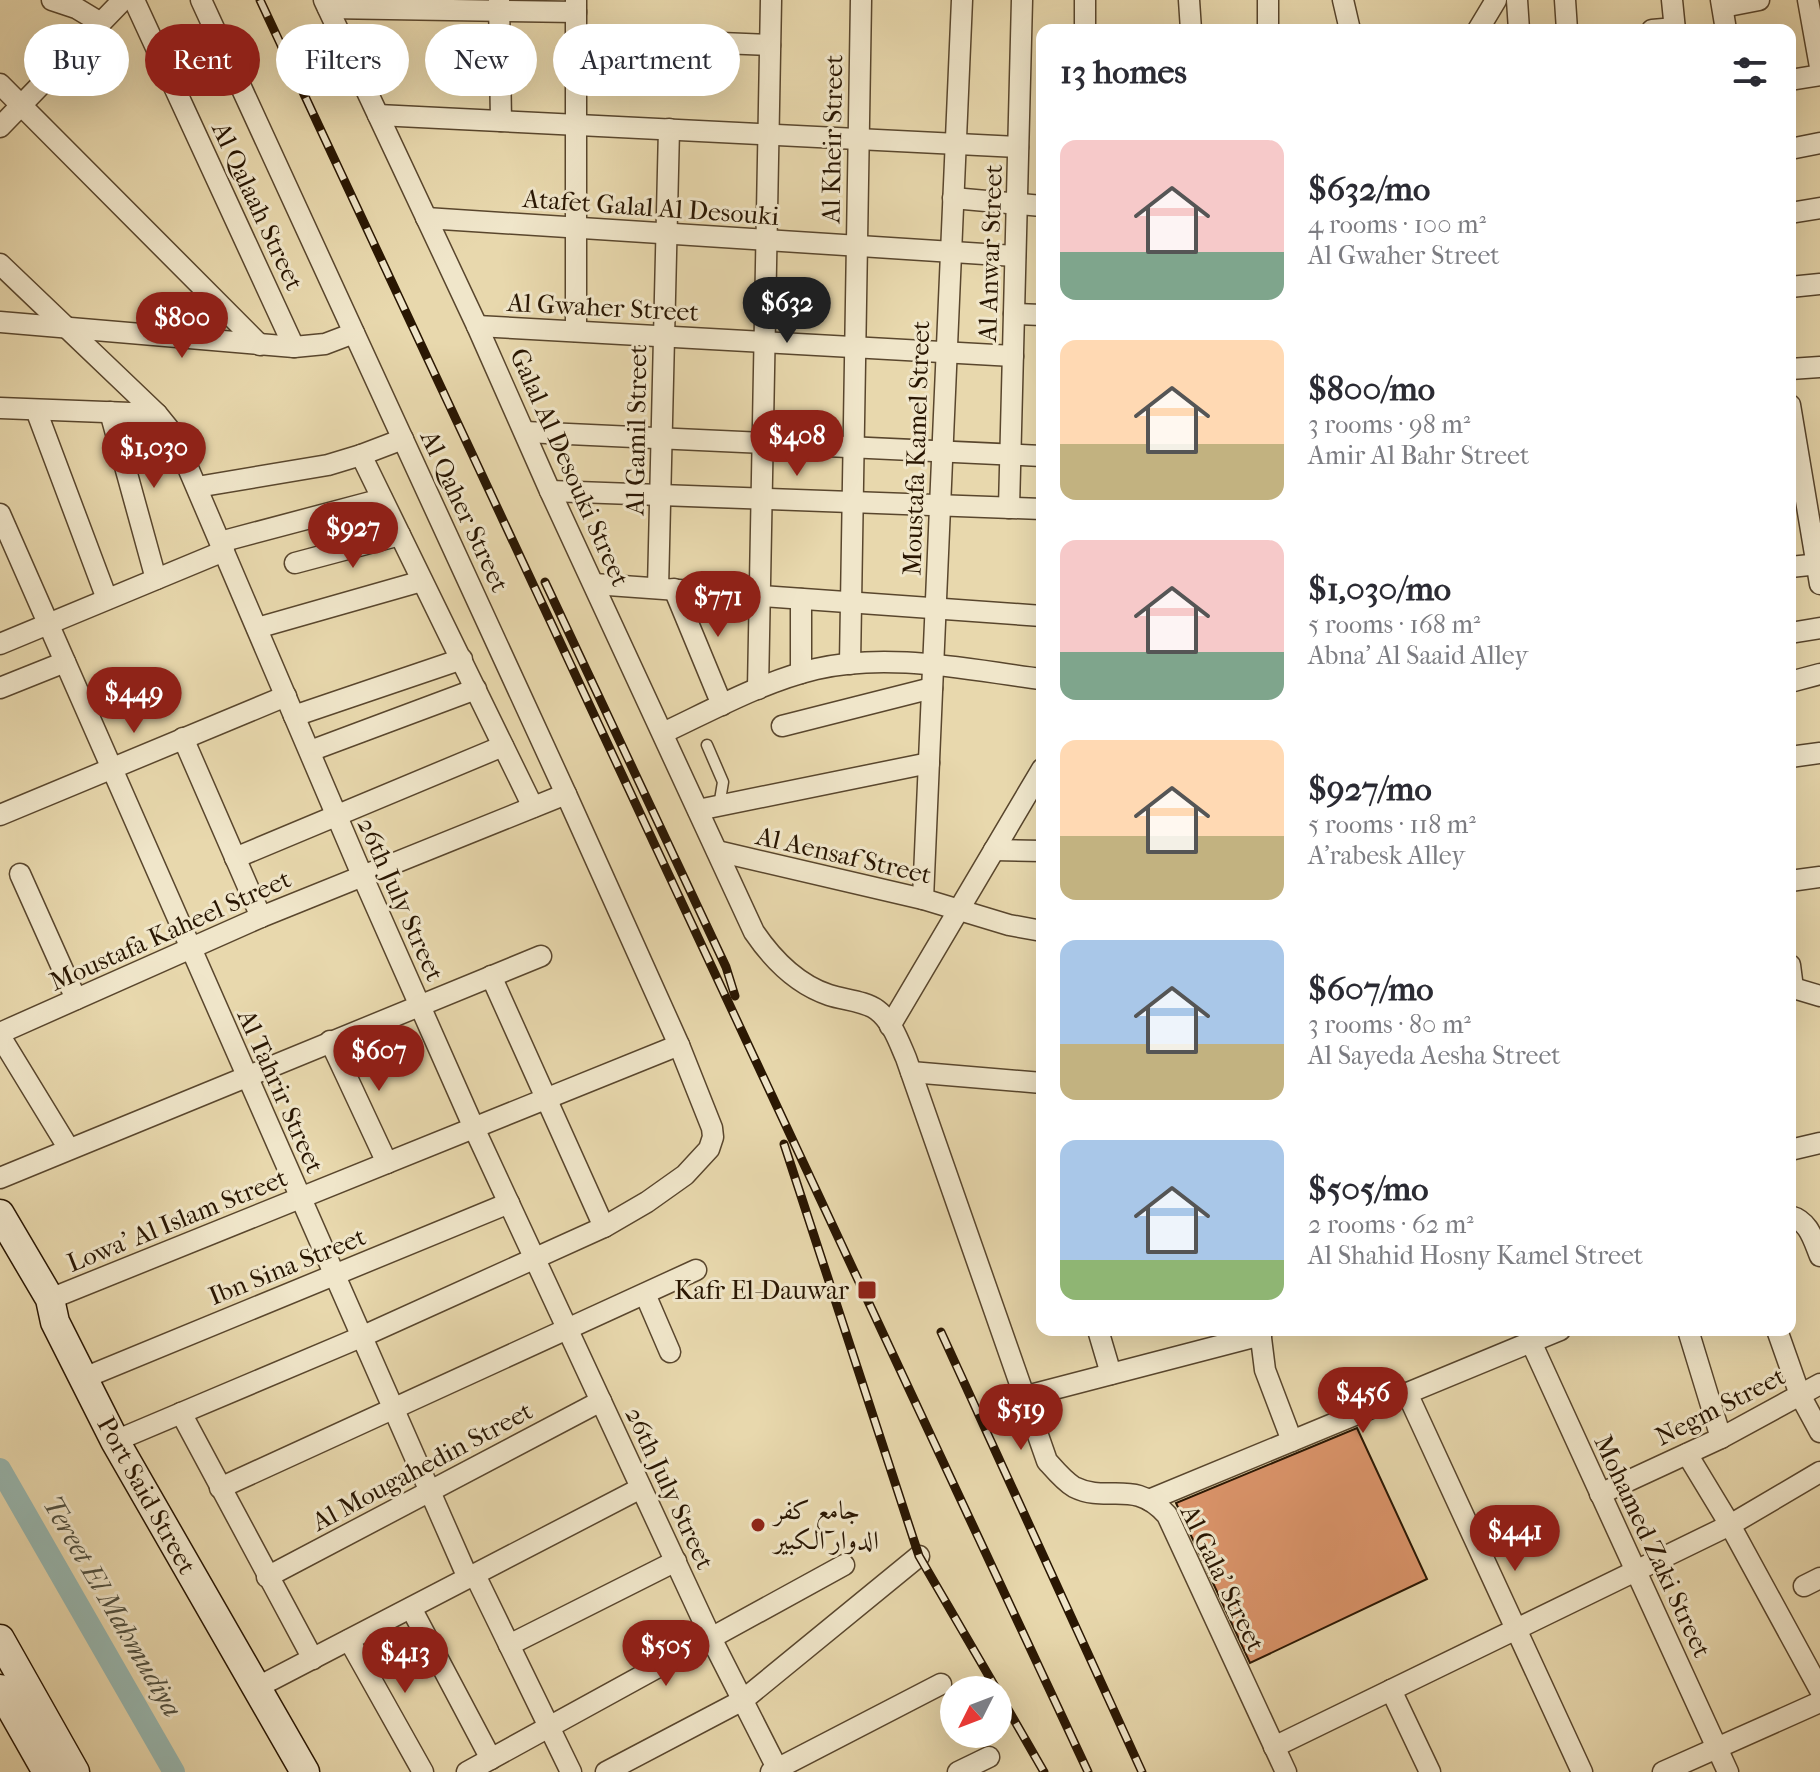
<!DOCTYPE html>
<meta charset="utf-8">
<style>
:root{--surface:#fff;--page:#f7f7f7;--text:#2b2b33;--muted:#7c7c81;--accent:#8f2418}
body{margin:0;font-family:"IM FELL French Canon",Amiri,serif;background:var(--page);color:var(--text);height:100vh;display:flex;flex-direction:column;font-size:30px;white-space:nowrap}
*{box-sizing:border-box;margin:0}
p{font-size:26px;color:var(--muted)}
.icon{flex:none;width:44px;height:44px;fill:none;stroke:currentColor;stroke-width:2;stroke-linecap:round;stroke-linejoin:round}
.map{position:relative;flex:1;overflow:hidden}
.side{position:absolute;left:1036px;top:24px;width:760px;height:1312px;display:flex;flex-direction:column;background:var(--surface);border-radius:16px;box-shadow:0 8px 32px #0002}
.side>*{flex:none}
.guide{position:absolute;left:24px;top:24px;width:760px;height:72px;display:flex;gap:16px}
.needle{width:52px;rotate:228deg}
.buttons{position:absolute;left:940px;top:1676px;display:grid;gap:16px}
.buttons a{display:grid;place-items:center;width:72px;height:72px;border-radius:50%;background:var(--surface);box-shadow:0 8px 32px #0002;font-size:40px}
.price{position:absolute;translate:-50% -68px;padding:0 18px;border-radius:28px;background:var(--accent);color:#fff;font-size:26px;line-height:52px;filter:drop-shadow(0 2px 4px #0008)}
.price::after{content:'';position:absolute;left:50%;top:48px;width:24px;height:18px;margin-left:-12px;background:inherit;clip-path:polygon(0 0,100% 0,50% 100%)}
.price.on{background:#222;color:#fff}
ul{padding:0;list-style:none}
li{display:flex;align-items:center;gap:24px;height:200px;padding:0 24px}
li span{display:grid;place-items:center;flex:none;width:224px;height:160px;border-radius:16px;color:#555}
li>.icon{margin-inline-start:auto}
span .icon{width:96px;height:96px;fill:#fffc;stroke-width:1}
li b{font-size:34px}
h2{display:flex;justify-content:space-between;align-items:center;height:96px;padding:0 24px;font-size:34px}
.pill{padding:0 28px;border-radius:36px;background:var(--surface);box-shadow:0 8px 32px #0002;font-size:28px;line-height:72px}
.pill.on{background:var(--accent);color:#fff}
.map>svg:first-child{display:block}
</style>
<div class="map">
<svg width="1820" height="1772" viewBox="0 0 1820 1772">
<rect width="100%" height="100%" fill="#e8d8ad"/>
<filter id="stains"><feTurbulence type="fractalNoise" baseFrequency=".0025" numOctaves="4"/><feColorMatrix values="0 0 0 0 .2 0 0 0 0 .09 0 0 0 0 .02 0 0 0 .5 -.17"/></filter>
<radialGradient id="worn" r=".72"><stop offset=".6" stop-color="#630" stop-opacity="0"/><stop offset="1" stop-color="#630" stop-opacity=".3"/></radialGradient>
<g fill="none" stroke-linecap="round" stroke-linejoin="round">
<polyline stroke="#98b8b1" stroke-width="22" points="0,1469 174,1772"/>
</g>
<polygon fill="#db946a" stroke="#291602" stroke-width="2" points="1357,1428 1427,1579 1250,1663 1176,1503"/>
<g fill="none" stroke-linecap="round" stroke-linejoin="round">
<defs>
<polyline id="service" points="707,745 723,782 719,806"/>
<g id="minor">
<polyline points="52,0 76,8 101,23"/>
<polyline points="134,0 294,347"/>
<path d="M324,0L477,326L550,491L754,932C773,960 796,984 829,995C844,1000 865,1001 877,1010C892,1021 899,1042 906,1058L1047,1461C1055,1470 1064,1481 1074,1487C1108,1504 1134,1478 1167,1515L1286,1772"/>
<polyline points="499,0 501,121"/>
<polyline points="1085,0 1085,30"/>
<polyline points="1189,0 1191,30"/>
<polyline points="1268,0 1268,30"/>
<polyline points="1343,0 1350,30"/>
<polyline points="1517,0 1519,30"/>
<polyline points="1565,0 1567,30"/>
<polyline points="1672,0 1675,30"/>
<polyline points="1721,0 1726,30"/>
<polyline points="1808,0 1820,67"/>
<polyline points="1723,7 1759,0"/>
<polyline points="328,8 576,12"/>
<polyline points="1478,30 1496,0"/>
<polyline points="1652,30 1675,28"/>
<polyline points="576,37 770,45"/>
<polyline points="1790,80 1820,75"/>
<polyline points="0,84 260,345"/>
<polyline points="378,115 1018,147"/>
<polyline points="0,127 123,0"/>
<polyline points="1790,149 1820,143"/>
<polyline points="953,198 1042,206"/>
<polyline points="1790,213 1820,208"/>
<polyline points="426,218 1015,256"/>
<polyline points="0,264 157,414 174,435 362,875 474,1128 711,1638 779,1772"/>
<polyline points="1790,287 1820,284"/>
<polyline points="1014,314 1042,315"/>
<polyline points="0,322 294,347 325,344 354,333"/>
<polyline points="477,326 1013,356"/>
<polyline points="576,331 576,0"/>
<polyline points="1790,369 1820,367"/>
<polyline points="1790,405 1820,584"/>
<polyline points="0,408 157,414"/>
<polyline points="36,410 107,599"/>
<polyline points="110,412 156,579"/>
<polyline points="525,432 1042,456"/>
<polyline points="361,455 533,807"/>
<polyline points="197,487 328,465 361,455 403,439"/>
<polyline points="550,491 1042,509"/>
<polyline points="1009,508 1022,0"/>
<polyline points="0,514 468,1578"/>
<polyline points="220,542 382,499"/>
<polyline points="295,563 400,535"/>
<polyline points="1790,567 1820,564"/>
<polyline points="594,584 1042,616"/>
<polyline points="658,588 669,129"/>
<polyline points="674,589 722,705"/>
<polyline points="257,628 422,581"/>
<polyline points="1790,633 1820,628"/>
<polyline points="0,644 224,551"/>
<polyline points="850,664 861,0"/>
<polyline points="801,673 801,599"/>
<polyline points="1790,682 1820,674"/>
<polyline points="0,688 65,662"/>
<polyline points="758,689 771,0"/>
<polyline points="294,716 462,659"/>
<polyline points="782,726 932,688"/>
<path d="M663,733C712,710 762,682 816,669C890,652 968,670 1042,679"/>
<polyline points="183,738 261,917"/>
<polyline points="310,751 476,689"/>
<polyline points="1790,757 1820,753"/>
<polyline points="698,810 929,763"/>
<polyline points="0,815 286,696"/>
<polyline points="994,850 1042,851"/>
<polyline points="717,851 923,899 1009,925 1042,931"/>
<polyline points="235,858 503,746"/>
<polyline points="20,874 76,999"/>
<polyline points="1790,881 1820,877"/>
<polyline points="923,899 962,0"/>
<polyline points="1790,965 1793,988"/>
<polyline points="491,976 604,1227"/>
<polyline points="1790,987 1820,996"/>
<polyline points="890,1026 1042,769"/>
<polyline points="0,1033 261,917 566,794"/>
<polyline points="0,1036 69,1149"/>
<polyline points="330,1041 387,1163"/>
<polyline points="911,1072 1042,1083"/>
<polyline points="1790,1150 1820,1143"/>
<polyline points="0,1178 541,956"/>
<path d="M1790,1216C1809,1221 1813,1239 1820,1256"/>
<polyline points="645,1294 670,1352"/>
<polyline points="50,1299 679,1045"/>
<polyline points="1098,1330 1111,1374"/>
<polyline points="1260,1330 1265,1370 1292,1441"/>
<polyline points="1688,1330 1721,1438"/>
<polyline points="1777,1330 1800,1395 1820,1432"/>
<polyline points="1531,1342 1728,1772"/>
<polyline points="84,1378 509,1203"/>
<polyline points="1407,1393 1582,1772"/>
<polyline points="1023,1397 1261,1335"/>
<polyline points="181,1413 313,1659"/>
<polyline points="115,1441 361,1337 604,1227 647,1202 685,1175 709,1149 713,1137 712,1128 679,1045 566,794 201,0"/>
<polyline points="1687,1454 1730,1525 1820,1690"/>
<polyline points="220,1488 696,1270"/>
<polyline points="1600,1494 1721,1438 1820,1384"/>
<polyline points="1149,1500 1560,1330"/>
<polyline points="475,1575 571,1772"/>
<polyline points="267,1577 601,1401"/>
<polyline points="1804,1586 1820,1578"/>
<polyline points="411,1608 491,1759"/>
<polyline points="349,1640 423,1772"/>
<polyline points="509,1645 676,1561"/>
<polyline points="256,1688 641,1488"/>
<polyline points="1391,1690 1430,1772"/>
<polyline points="1274,1747 1730,1525 1820,1472"/>
<polyline points="467,1772 844,1565"/>
<polyline points="606,1772 743,1700 919,1556"/>
<polyline points="771,1772 941,1684"/>
<polyline points="958,1772 989,1757"/>
<polyline points="1663,1772 1820,1702"/>
</g>
<g id="secondary">
<polyline points="0,1214 50,1299 55,1322 115,1441 305,1772"/>
<polyline points="0,1639 75,1772"/>
<polyline points="0,1689 47,1772"/>
</g>
</defs>
<use href="#service" stroke="#59462d" stroke-width="13"/>
<use href="#minor" stroke="#59462d" stroke-width="23"/>
<use href="#secondary" stroke="#291602" stroke-width="31"/>
<use href="#service" stroke="#f0e6ca" stroke-width="10"/>
<use href="#minor" stroke="#f0e6ca" stroke-width="20"/>
<use href="#secondary" stroke="#f0e6ca" stroke-width="28"/>
<defs>
<g id="rail">
<polyline points="260,0 1088,1772"/>
<polyline points="545,582 726,967 735,996"/>
<polyline points="784,1144 919,1556 997,1690"/>
<polyline points="941,1332 1142,1772"/>
<polyline points="998,1692 1044,1772"/>
</g>
</defs>
<use href="#rail" stroke="#291602" stroke-width="9"/>
<use href="#rail" stroke="#f0e6ca" stroke-width="6" stroke-dasharray="18" stroke-linecap="butt"/>
</g>
<g fill="#8f2418" stroke="#f0e6ca" stroke-width="3">
<rect x="857" y="1280" width="20" height="20" rx="4"/>
<circle cx="758" cy="1525" r="8"/>
</g>
<g text-anchor="middle" stroke-width="6" stroke-linejoin="round" paint-order="stroke">
<g font-size="26" fill="#291602" stroke="#f0e6ca">
<text transform="translate(832 139) rotate(-89)" y="9">Al Kheir Street</text>
<text transform="translate(258 206) rotate(65)" y="9">Al Qalaah Street</text>
<text transform="translate(651 207) rotate(4)" y="9">Atafet Galal Al Desouki</text>
<text transform="translate(990 253) rotate(-88)" y="9">Al Anwar Street</text>
<text transform="translate(603 307) rotate(3)" y="9">Al Gwaher Street</text>
<text transform="translate(636 430) rotate(-89)" y="9">Al Gamil Street</text>
<text transform="translate(916 448) rotate(-88)" y="9">Moustafa Kamel Street</text>
<text transform="translate(570 467) rotate(66)" y="9">Galal Al Desouki Street</text>
<text transform="translate(465 511) rotate(65)" y="9">Al Qaher Street</text>
<text transform="translate(844 855) rotate(13)" y="9">Al Aensaf Street</text>
<text transform="translate(401 899) rotate(66)" y="9">26th July Street</text>
<text transform="translate(170 930) rotate(-24)" y="9">Moustafa Kaheel Street</text>
<text transform="translate(281 1091) rotate(66)" y="9">Al Tahrir Street</text>
<text transform="translate(177 1220) rotate(-22)" y="9">Lowa' Al Islam Street</text>
<text transform="translate(287 1266) rotate(-22)" y="9">Ibn Sina Street</text>
<text transform="translate(1720 1406) rotate(-27)" y="9">Negm Street</text>
<text transform="translate(422 1466) rotate(-28)" y="9">Al Mougahedin Street</text>
<text transform="translate(670 1488) rotate(65)" y="9">26th July Street</text>
<text transform="translate(147 1495) rotate(61)" y="9">Port Said Street</text>
<text transform="translate(1653 1546) rotate(65)" y="9">Mohamed Zaki Street</text>
<text transform="translate(1223 1578) rotate(64)" y="9">Al Gala' Street</text>
</g>
<g font-size="26" fill="#291602" stroke="#f0e6ca" text-anchor="end">
<text x="849" y="1299">Kafr El-Dauwar</text>
<text x="774" y="1519" text-anchor="start">جامع كفر<tspan x="774" dy="30">الدوار الكبير</tspan></text>
</g>
<g font-size="28" font-style="italic" fill="#504f3f" stroke="#f0e6ca">
<text transform="translate(113 1606) rotate(60)" y="10">Tereet El Mahmudiya</text>
</g>
</g>
<rect width="100%" height="100%" filter="url(#stains)"/>
<rect width="100%" height="100%" fill="url(#worn)"/>
</svg>
<div class="buttons">
<a><svg class="needle" viewBox="-14 -14 28 28"><path d="M0-13l5 13h-10z" fill="#e53935"/><path d="M0 13l5-13h-10z" fill="#7c7c81"/></svg></a>
</div>
<b class="price on" style="left:787px;top:345px">$632</b>
<b class="price" style="left:182px;top:360px">$800</b>
<b class="price" style="left:797px;top:478px">$408</b>
<b class="price" style="left:154px;top:490px">$1,030</b>
<b class="price" style="left:353px;top:570px">$927</b>
<b class="price" style="left:718px;top:639px">$771</b>
<b class="price" style="left:134px;top:735px">$449</b>
<b class="price" style="left:379px;top:1093px">$607</b>
<b class="price" style="left:1363px;top:1435px">$456</b>
<b class="price" style="left:1021px;top:1452px">$519</b>
<b class="price" style="left:1515px;top:1573px">$441</b>
<b class="price" style="left:666px;top:1688px">$505</b>
<b class="price" style="left:405px;top:1695px">$413</b>
<div class="guide">
<a class="pill">Buy</a>
<a class="pill on">Rent</a>
<a class="pill">Filters</a>
<a class="pill">New</a>
<a class="pill">Apartment</a>
</div>
<section class="side">
<h2>13 homes<svg class="icon" aria-label="filters" viewBox="0 0 24 24"><path d="M4 7h16M4 17h16"/><circle cx="9" cy="7" r="2"/><circle cx="15" cy="17" r="2"/></svg></h2>
<ul>
<li><span style="background:linear-gradient(#f6c9c9 70%,#7fa58c 0)"><svg class="icon" aria-label="home" viewBox="0 0 24 24"><path d="M3 11l9-7 9 7M6 9v11h12V9"/></svg></span><div><b>$632/mo</b><p>4 rooms · 100 m²</p><p>Al Gwaher Street</p></div></li>
<li><span style="background:linear-gradient(#ffd9b3 65%,#c2b280 0)"><svg class="icon" aria-label="home" viewBox="0 0 24 24"><path d="M3 11l9-7 9 7M6 9v11h12V9"/></svg></span><div><b>$800/mo</b><p>3 rooms · 98 m²</p><p>Amir Al Bahr Street</p></div></li>
<li><span style="background:linear-gradient(#f6c9c9 70%,#7fa58c 0)"><svg class="icon" aria-label="home" viewBox="0 0 24 24"><path d="M3 11l9-7 9 7M6 9v11h12V9"/></svg></span><div><b>$1,030/mo</b><p>5 rooms · 168 m²</p><p>Abna' Al Saaid Alley</p></div></li>
<li><span style="background:linear-gradient(#ffd9b3 60%,#c2b280 0)"><svg class="icon" aria-label="home" viewBox="0 0 24 24"><path d="M3 11l9-7 9 7M6 9v11h12V9"/></svg></span><div><b>$927/mo</b><p>5 rooms · 118 m²</p><p>A'rabesk Alley</p></div></li>
<li><span style="background:linear-gradient(#a9c7e8 65%,#c2b280 0)"><svg class="icon" aria-label="home" viewBox="0 0 24 24"><path d="M3 11l9-7 9 7M6 9v11h12V9"/></svg></span><div><b>$607/mo</b><p>3 rooms · 80 m²</p><p>Al Sayeda Aesha Street</p></div></li>
<li><span style="background:linear-gradient(#a9c7e8 75%,#8fb573 0)"><svg class="icon" aria-label="home" viewBox="0 0 24 24"><path d="M3 11l9-7 9 7M6 9v11h12V9"/></svg></span><div><b>$505/mo</b><p>2 rooms · 62 m²</p><p>Al Shahid Hosny Kamel Street</p></div></li>
</ul>
</section>
</div>
